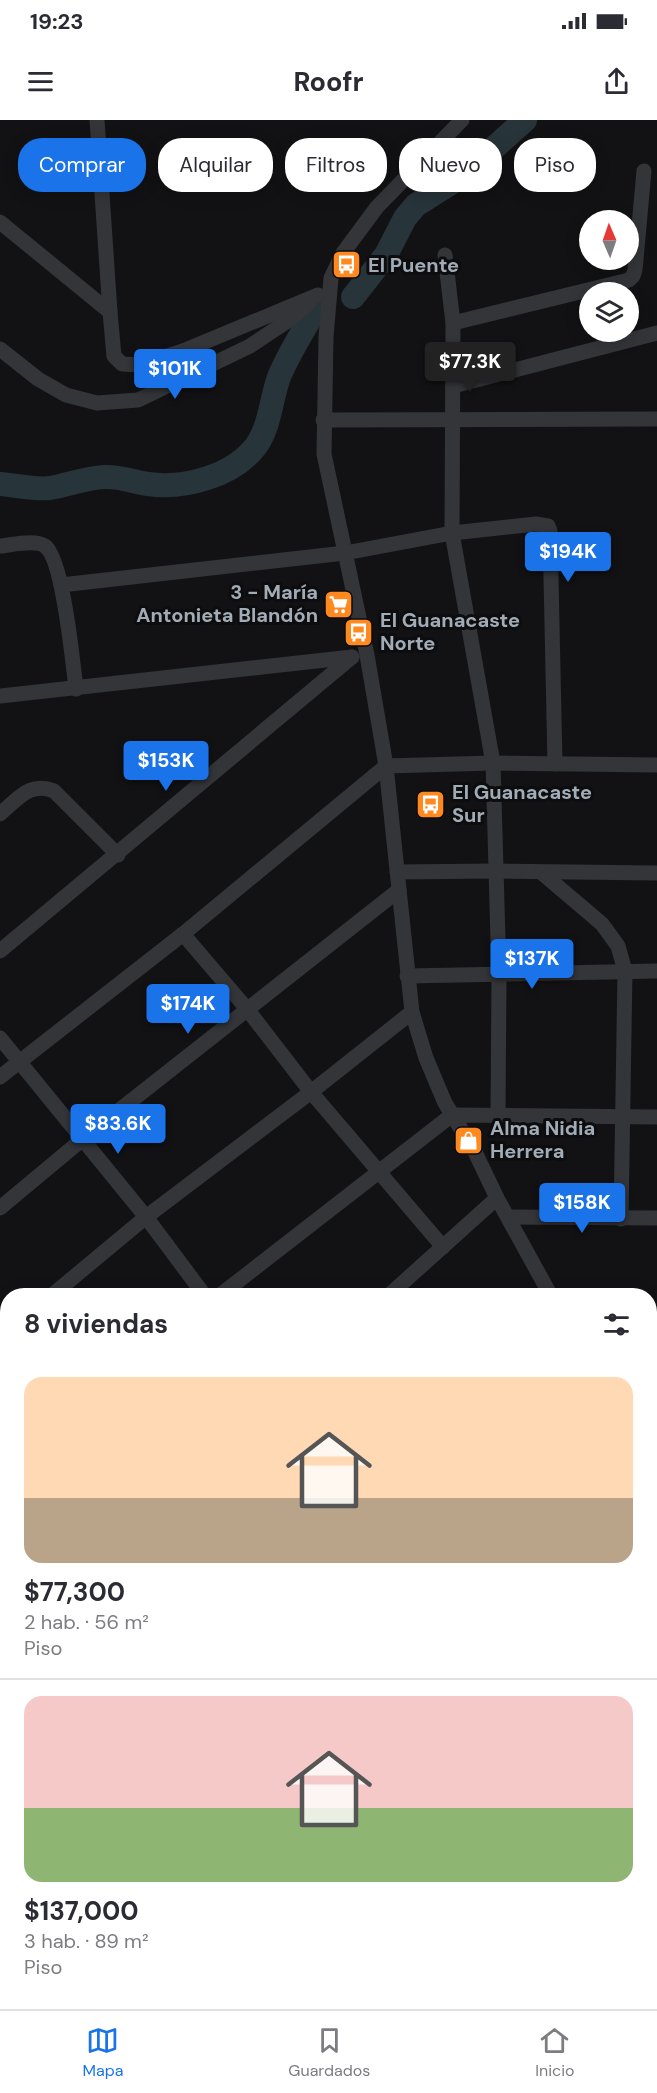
<!DOCTYPE html>
<html lang="es">
<meta charset="utf-8">
<style>
:root{--surface:#fff;--page:#f7f7f7;--text:#2b2b33;--muted:#7c7c81;--line:#e1e1e2;--accent:#1a73e8}
body{margin:0;font-family:"DM Sans",sans-serif;background:var(--page);color:var(--text);height:100vh;display:flex;flex-direction:column;font-size:22px;white-space:nowrap}
*{box-sizing:border-box;margin:0}
p{font-size:20px;color:var(--muted)}
.icon{flex:none;width:33px;height:33px;fill:none;stroke:currentColor;stroke-width:2;stroke-linecap:round;stroke-linejoin:round}
.map{position:relative;flex:1;overflow:hidden}
.panel{position:absolute;left:0px;top:1168px;width:657px;height:722px;display:flex;flex-direction:column;background:var(--surface);border-radius:24px 24px 0 0;box-shadow:0 3px 15px #0003}
.panel>*{flex:none}
.banner{position:absolute;left:18px;top:18px;width:621px;height:54px;display:flex;gap:12px}
.needle{width:39px;rotate:358deg}
.fabs{position:absolute;left:579px;top:90px;display:grid;gap:12px}
.fabs a{display:grid;place-items:center;width:60px;height:60px;border-radius:50%;background:var(--surface);box-shadow:0 3px 15px #0003;font-size:30px}
.price{position:absolute;translate:-50% -51px;padding:0 14px;border-radius:6px;background:var(--accent);color:#fff;font-size:20px;line-height:39px;filter:drop-shadow(0 2px 3px #0008)}
.price::after{content:'';position:absolute;left:50%;top:36px;width:18px;height:14px;margin-left:-9px;background:inherit;clip-path:polygon(0 0,100% 0,50% 100%)}
.price.selected{background:#222;color:#fff}
ul{padding:0;list-style:none}
li{display:grid;align-content:center;gap:12px;height:318px;padding:0 24px}
li+li{border-top:2px solid var(--line)}
li span{display:grid;place-items:center;height:186px;border-radius:18px;color:#555}
li>.icon{margin-inline-start:auto}
span .icon{width:108px;height:108px;fill:#fffc;stroke-width:1}
li b{font-size:26px}
h2{display:flex;justify-content:space-between;align-items:center;height:72px;padding:0 24px;font-size:26px}
.tag{padding:0 21px;border-radius:24px;background:var(--surface);box-shadow:0 3px 15px #0003;font-size:21px;line-height:54px}
.tag.selected{background:var(--accent);color:#fff}
.status{display:flex;justify-content:space-between;align-items:center;height:42px;padding:0 30px;background:var(--surface);direction:ltr}
.status svg{height:16px;fill:currentColor}
header{display:flex;justify-content:space-between;align-items:center;height:78px;padding:0 24px;background:var(--surface);font-size:27px;font-weight:700}
.dock{display:flex;justify-content:space-around;align-items:center;height:84px;border-top:2px solid var(--line);background:var(--surface);font-size:16px;color:var(--muted)}
.dock a{display:grid;justify-items:center;gap:3px}
.dock .selected{color:var(--accent)}
.map>svg:first-child{display:block}
</style>
<div class="status"><b>19:23</b><svg viewBox="0 0 49 12"><path d="M0 12V9h3v3zM5 12V6h3v6zM10 12V3h3v9zM15 12V0h3v12zM26 1h20v11H26zM47 4h2v5h-2z"/></svg></div>
<header><svg class="icon" aria-label="menu" viewBox="0 0 24 24"><path d="M4 6h16M4 12h16M4 18h16"/></svg>Roofr<svg class="icon" aria-label="share" viewBox="0 0 24 24"><path d="M12 15V3M7 8l5-5 5 5M5 13v7h14v-7"/></svg></header>
<div class="map">
<svg width="657" height="1889" viewBox="0 0 657 1889">
<rect width="100%" height="100%" fill="#121214"/>
<g fill="none" stroke-linecap="round" stroke-linejoin="round">
<g stroke="#273439" stroke-width="4">
<polyline points="0,1704 8,1706"/>
<polyline points="650,1815 657,1835"/>
</g>
<g stroke="#273439" stroke-width="24">
<polyline points="353,177 386,135 405,98 416,85 465,54 525,0"/>
<path d="M0,364C15,365 35,370 50,368C68,365 85,358 104,357C120,356 133,362 148,364C185,369 233,356 256,326C270,307 271,279 279,257C289,233 303,211 316,189"/>
</g>
<g stroke="#333539" stroke-width="15">
<polyline points="97,0 110,192"/>
<polyline points="462,0 377,87 343,133 331,158 326,217 324,334 367,535 386,646 412,892 426,938 445,983 474,1030 497,1078 551,1176"/>
<polyline points="0,102 110,192 114,236 122,244 140,245 183,231 318,175"/>
<polyline points="445,135 453,203 452,413 536,404 548,406 550,411 555,644"/>
<polyline points="453,203 629,160 633,156 635,150 644,51"/>
<polyline points="0,229 38,259 66,275 97,283 138,280 250,226 292,198 309,183"/>
<polyline points="453,266 657,213"/>
<polyline points="323,300 657,299"/>
<path d="M0,426C12,425 35,419 45,426C63,439 73,544 76,569"/>
<polyline points="61,465 345,433 452,413 493,643 499,855 498,996"/>
<polyline points="0,576 352,537"/>
<path d="M0,694C18,679 30,661 54,671L118,735"/>
<polyline points="397,752 495,751 657,753"/>
<polyline points="542,753 602,804 618,826 625,851 621,1099"/>
<polyline points="183,814 247,889 311,972 443,1127"/>
<polyline points="0,831 352,537"/>
<polyline points="407,856 657,851"/>
<polyline points="0,918 146,1097 205,1176"/>
<polyline points="0,957 183,814 386,646 493,643 657,645"/>
<polyline points="0,1088 84,1018 399,770"/>
<polyline points="508,1097 657,1098"/>
<polyline points="51,1176 146,1097 311,972 412,892"/>
<polyline points="219,1176 452,995 657,997"/>
<polyline points="388,1176 497,1078"/>
<polyline points="0,1218 8,1212"/>
<polyline points="650,1240 657,1239"/>
<polyline points="650,1337 657,1353"/>
<polyline points="0,1362 8,1356"/>
<polyline points="650,1430 652,1427"/>
<polyline points="650,1594 654,1597 657,1593"/>
<polyline points="0,1668 8,1671"/>
<polyline points="385,1882 394,1889"/>
</g>
</g>
<defs>
<symbol id="bus-square" viewBox="-11 -11 22 22"><rect x="-9" y="-9" width="18" height="18" rx="4" fill="#ff891f" stroke="#0d0d0f"/><path d="M-5-6H5V4H4V6H2V4H-2V6H-4V4H-5ZM-3.5-4V0h7V-4ZM-3.5 1.2v1.5H-2V1.2ZM2 1.2v1.5H3.5V1.2Z" fill="#fff"/></symbol>
<symbol id="supermarket-square" viewBox="-11 -11 22 22"><rect x="-9" y="-9" width="18" height="18" rx="4" fill="#ff891f" stroke="#0d0d0f"/><path d="M-6-5.5h2.5l.6 2H6L4.5 2H-2.5L-4.4-4H-6ZM-1.5 3.2a1.3 1.3 0 1 0 .1 0ZM3 3.2a1.3 1.3 0 1 0 .1 0Z" fill="#fff"/></symbol>
<symbol id="shop-square" viewBox="-11 -11 22 22"><rect x="-9" y="-9" width="18" height="18" rx="4" fill="#ff891f" stroke="#0d0d0f"/><path d="M-5-2.5h2.3a2.7 3.5 0 0 1 5.4 0H5L5.5 6h-11ZM-1.5-2.5h3a1.5 2.3 0 0 0-3 0Z" fill="#fff"/></symbol>
</defs>
<g fill-rule="evenodd">
<use href="#bus-square" x="330" y="128" width="33" height="33"/>
<use href="#supermarket-square" x="322" y="468" width="33" height="33"/>
<use href="#bus-square" x="342" y="496" width="33" height="33"/>
<use href="#bus-square" x="414" y="668" width="33" height="33"/>
<use href="#shop-square" x="452" y="1004" width="33" height="33"/>
</g>
<g text-anchor="middle" stroke-width="6" stroke-linejoin="round" paint-order="stroke">
<g font-size="20" font-weight="bold" fill="#a2acb6" stroke="#0d0d0f" text-anchor="start">
<text x="368" y="152">El Puente</text>
<text x="318" y="479" text-anchor="end">3 - María<tspan x="318" dy="23">Antonieta Blandón</tspan></text>
<text x="380" y="507">El Guanacaste<tspan x="380" dy="23">Norte</tspan></text>
<text x="452" y="679">El Guanacaste<tspan x="452" dy="23">Sur</tspan></text>
<text x="490" y="1015">Alma Nidia<tspan x="490" dy="23">Herrera</tspan></text>
</g>
</g>
</svg>
<div class="fabs">
<a><svg class="needle" viewBox="-14 -14 28 28"><path d="M0-13l5 13h-10z" fill="#e53935"/><path d="M0 13l5-13h-10z" fill="#7c7c81"/></svg></a>
<a><svg class="icon" aria-label="layers" viewBox="0 0 24 24"><path d="M12 4l9 5-9 5-9-5zM3 14l9 5 9-5"/></svg></a>
</div>
<b class="price selected" style="left:470px;top:273px">$77.3K</b>
<b class="price" style="left:175px;top:280px">$101K</b>
<b class="price" style="left:568px;top:463px">$194K</b>
<b class="price" style="left:166px;top:672px">$153K</b>
<b class="price" style="left:532px;top:870px">$137K</b>
<b class="price" style="left:188px;top:915px">$174K</b>
<b class="price" style="left:118px;top:1035px">$83.6K</b>
<b class="price" style="left:582px;top:1114px">$158K</b>
<div class="banner">
<a class="tag selected">Comprar</a>
<a class="tag">Alquilar</a>
<a class="tag">Filtros</a>
<a class="tag">Nuevo</a>
<a class="tag">Piso</a>
</div>
<section class="panel">
<h2>8 viviendas<svg class="icon" aria-label="filters" viewBox="0 0 24 24"><path d="M4 7h16M4 17h16"/><circle cx="9" cy="7" r="2"/><circle cx="15" cy="17" r="2"/></svg></h2>
<ul>
<li><span style="background:linear-gradient(#ffd9b3 65%,#b9a48a 0)"><svg class="icon" aria-label="home" viewBox="0 0 24 24"><path d="M3 11l9-7 9 7M6 9v11h12V9"/></svg></span><div><b>$77,300</b><p>2 hab. · 56 m²</p><p>Piso</p></div></li>
<li><span style="background:linear-gradient(#f6c9c9 60%,#8fb573 0)"><svg class="icon" aria-label="home" viewBox="0 0 24 24"><path d="M3 11l9-7 9 7M6 9v11h12V9"/></svg></span><div><b>$137,000</b><p>3 hab. · 89 m²</p><p>Piso</p></div></li>
</ul>
</section>
</div>
<nav class="dock">
<a class="selected"><svg class="icon" aria-label="map" viewBox="0 0 24 24"><path d="M3 6l6-2 6 2 6-2v14l-6 2-6-2-6 2zM9 4v14M15 6v14"/></svg>Mapa</a>
<a><svg class="icon" aria-label="saved" viewBox="0 0 24 24"><path d="M7 4h10v16l-5-4-5 4z"/></svg>Guardados</a>
<a><svg class="icon" aria-label="home" viewBox="0 0 24 24"><path d="M3 11l9-7 9 7M6 9v11h12V9"/></svg>Inicio</a>
</nav>
